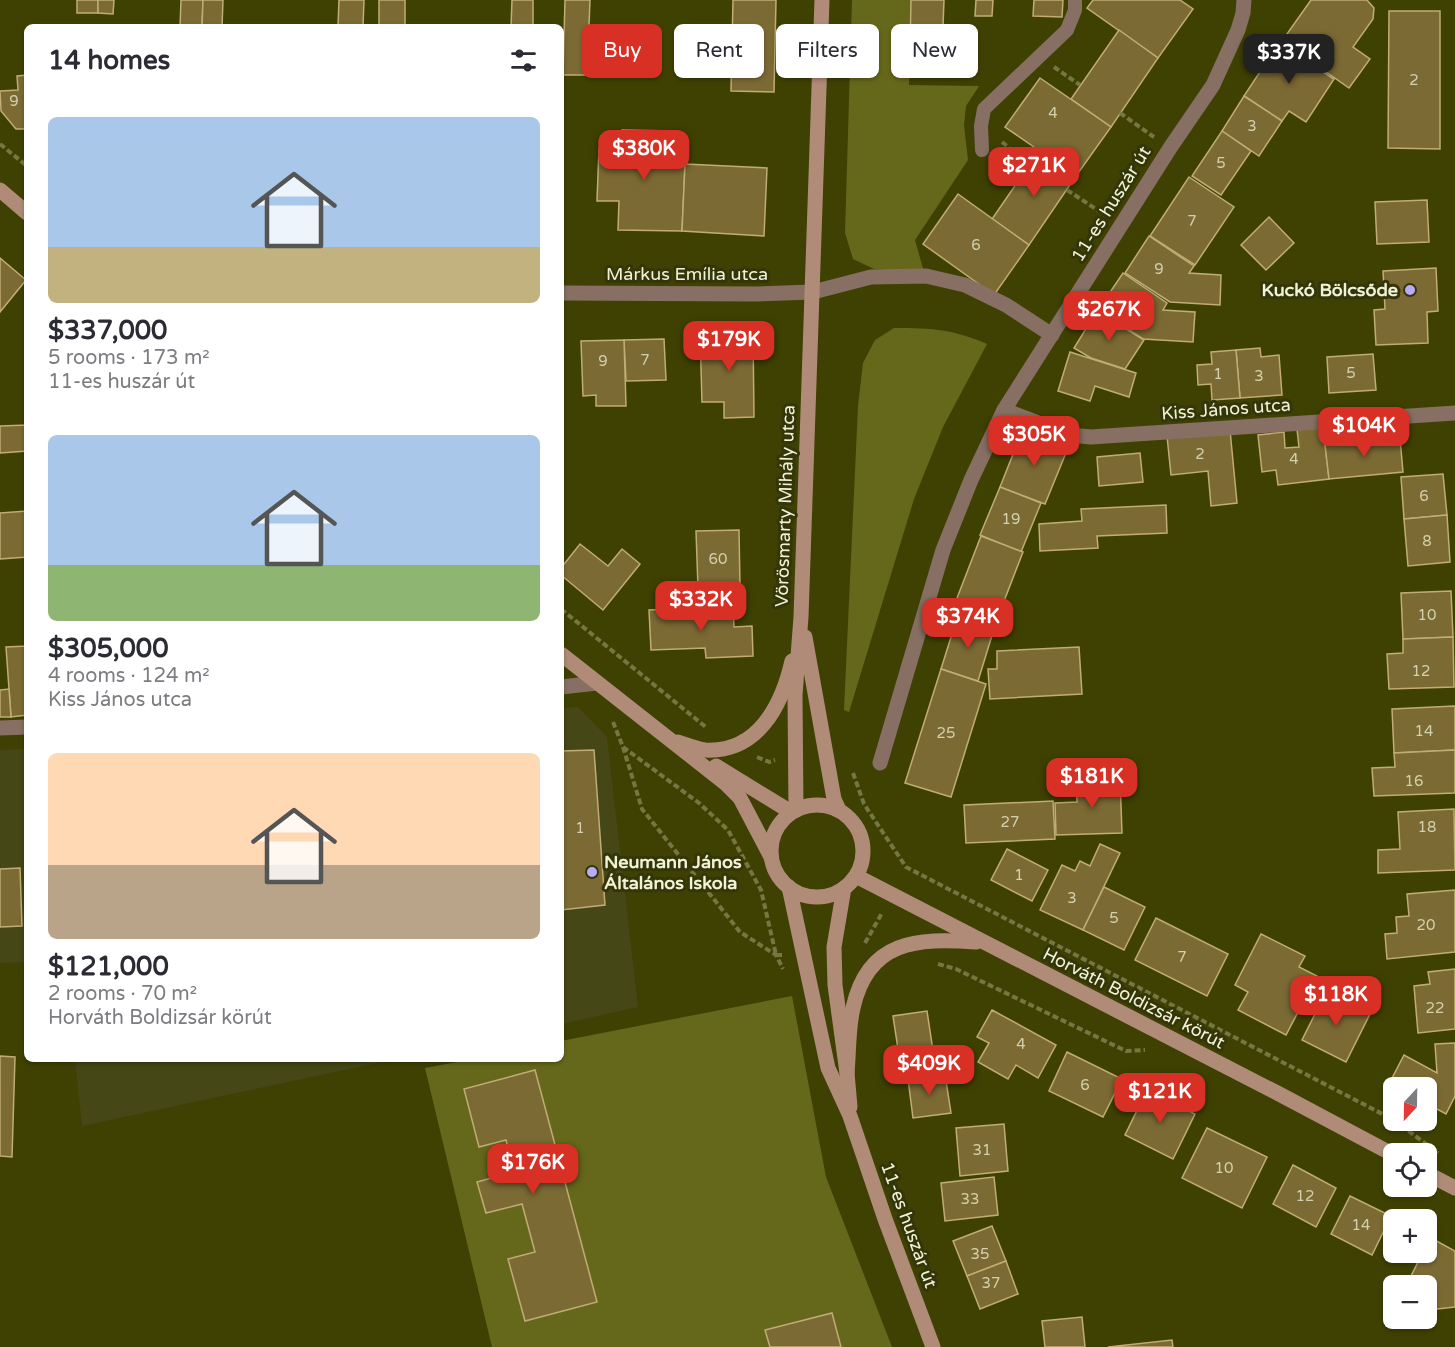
<!DOCTYPE html>
<meta charset="utf-8">
<style>
:root{--surface:#fff;--page:#f2f2f3;--text:#2b2b33;--muted:#7c7c81;--accent:#d93025}
body{margin:0;font-family:"Varela Round",sans-serif;background:var(--page);color:var(--text);height:100vh;display:flex;flex-direction:column;font-size:22px;white-space:nowrap}
*{box-sizing:border-box;margin:0}
p{font-size:20px;color:var(--muted)}
.icon{flex:none;width:33px;height:33px;fill:none;stroke:currentColor;stroke-width:2;stroke-linecap:round;stroke-linejoin:round}
.map{position:relative;flex:1;overflow:hidden}
.sheet{position:absolute;left:24px;top:24px;width:540px;height:1038px;display:flex;flex-direction:column;background:var(--surface);border-radius:9px;box-shadow:0 2px 4px #0004}
.sheet>*{flex:none}
.guide{position:absolute;left:582px;top:24px;width:570px;height:54px;display:flex;gap:12px}
.needle{width:39px;rotate:202deg}
.tools{position:absolute;left:1383px;top:1077px;display:grid;gap:12px}
.tools a{display:grid;place-items:center;width:54px;height:54px;border-radius:9px;background:var(--surface);box-shadow:0 2px 4px #0004;font-size:30px}
.price{position:absolute;translate:-50% -51px;padding:0 14px;border-radius:12px;background:var(--accent);color:#fff;font-size:20px;line-height:39px;filter:drop-shadow(0 2px 3px #0008)}
.price::after{content:'';position:absolute;left:50%;top:36px;width:18px;height:14px;margin-left:-9px;background:inherit;clip-path:polygon(0 0,100% 0,50% 100%)}
.price.selected{background:#222;color:#fff}
ul{padding:0;list-style:none}
li{display:grid;align-content:center;gap:12px;height:318px;padding:0 24px}
li span{display:grid;place-items:center;height:186px;border-radius:9px;color:#555}
li>.icon{margin-inline-start:auto}
span .icon{width:108px;height:108px;fill:#fffc;stroke-width:1}
li b{font-size:26px}
h2{display:flex;justify-content:space-between;align-items:center;height:72px;padding:0 24px;font-size:26px}
.chip{padding:0 21px;border-radius:9px;background:var(--surface);box-shadow:0 2px 4px #0004;font-size:21px;line-height:54px}
.chip.selected{background:var(--accent);color:#fff}
.map>svg:first-child{display:block}
</style>
<div class="map">
<svg width="1455" height="1347" viewBox="0 0 1455 1347">
<rect width="100%" height="100%" fill="#3f4103"/>
<g fill="#454716">
<polygon points="578,707 607,737 638,1007 561,1024 561,708"/>
<polygon points="27,749 27,962 0,963 0,750"/>
<polygon points="75,1059 396,1059 82,1126"/>
</g>
<g fill="#65681a">
<polygon points="852,0 911,0 909,85 979,86 966,106 964,125 968,160 915,240 924,272 874,269 853,259 845,233"/>
<path d="M894,328C933,328 952,329 987,344L943,427L914,499L849,712L844,710L858,406L863,363L875,340Z"/>
<polygon points="792,996 826,1177 892,1347 492,1347 425,1068 473,1059 561,1059 561,1041"/>
</g>
<g fill="#7c6a34" stroke="#c0ad75" stroke-width="1.5">
<rect x="77" y="0" width="21" height="13"/>
<polygon points="98,0 114,0 113,14 98,13"/>
<polygon points="181,0 203,0 202,27 180,27"/>
<polygon points="203,0 223,0 222,27 202,27"/>
<polygon points="339,0 364,0 363,26 338,26"/>
<rect x="379" y="0" width="26" height="27"/>
<polygon points="512,0 533,0 533,27 511,27"/>
<polygon points="565,0 590,0 587,75 563,75"/>
<polygon points="733,0 776,0 774,92 731,91"/>
<polygon points="911,0 944,0 942,53 910,52"/>
<polygon points="976,0 993,0 992,16 975,16"/>
<polygon points="1034,0 1063,0 1062,17 1033,16"/>
<polygon points="1093,0 1180,0 1193,9 1158,58 1087,8"/>
<polygon points="1311,0 1367,0 1374,8 1373,19 1353,47 1370,59 1349,88 1282,41"/>
<polygon points="1389,11 1440,11 1440,149 1388,148"/>
<polygon points="1119,30 1158,58 1111,127 1071,99"/>
<polygon points="1279,43 1334,79 1306,122 1289,111 1282,121 1244,96"/>
<polygon points="27,75 27,129 16,129 1,111 0,91 18,90 17,76"/>
<polygon points="1040,78 1111,127 1076,176 1005,127"/>
<polygon points="1244,96 1282,121 1259,156 1222,131"/>
<polygon points="622,130 676,131 675,164 685,164 682,231 618,230 619,201 597,201 599,148 621,148"/>
<polygon points="1222,131 1251,151 1221,195 1192,176"/>
<polygon points="1039,151 1076,176 1029,245 992,219"/>
<polygon points="685,164 767,168 764,236 682,231"/>
<polygon points="1189,177 1234,207 1195,265 1150,236"/>
<polygon points="958,194 1029,245 994,295 923,244"/>
<polygon points="1427,200 1429,242 1377,244 1375,202"/>
<polygon points="1269,217 1294,243 1266,270 1241,245"/>
<polygon points="1149,236 1194,266 1189,273 1221,275 1220,305 1170,302 1125,273"/>
<polygon points="0,258 26,280 0,312"/>
<polygon points="1436,268 1438,311 1427,312 1428,343 1376,345 1374,310 1385,309 1383,271"/>
<polygon points="1123,273 1167,303 1163,310 1195,312 1193,342 1143,339 1098,310"/>
<polygon points="1097,311 1144,340 1125,369 1091,358 1074,348"/>
<polygon points="753,332 754,417 724,418 724,402 702,402 700,333"/>
<polygon points="664,339 666,380 626,381 624,340"/>
<polygon points="624,340 626,406 596,406 596,395 583,396 581,341"/>
<polygon points="1260,348 1261,357 1279,355 1282,395 1240,398 1236,350"/>
<polygon points="1236,350 1240,398 1212,400 1211,384 1198,385 1197,365 1212,364 1211,352"/>
<polygon points="1070,352 1136,373 1129,397 1095,386 1090,401 1058,391"/>
<polygon points="1373,354 1376,390 1329,393 1327,357"/>
<polygon points="27,425 27,451 0,453 0,426"/>
<polygon points="1323,427 1329,479 1278,485 1276,470 1262,472 1258,435 1284,432 1285,448 1299,447 1297,429"/>
<polygon points="1023,429 1068,448 1045,504 1000,487"/>
<polygon points="1230,430 1237,503 1211,506 1208,471 1171,475 1167,436"/>
<polygon points="1400,438 1403,472 1329,479 1325,445"/>
<polygon points="1140,453 1143,482 1099,486 1097,457"/>
<polygon points="1443,474 1447,515 1404,519 1401,477"/>
<polygon points="1000,487 1041,503 1021,552 980,535"/>
<polygon points="1166,505 1167,533 1097,536 1098,548 1040,551 1039,524 1082,521 1081,509"/>
<polygon points="27,511 27,557 0,559 0,513"/>
<polygon points="1447,515 1450,562 1408,566 1404,519"/>
<polygon points="739,530 740,587 698,588 696,531"/>
<polygon points="981,536 1023,552 994,627 952,611"/>
<polygon points="580,544 608,566 622,549 640,564 603,610 561,575 561,568"/>
<polygon points="1451,591 1453,637 1403,639 1401,593"/>
<polygon points="733,606 734,627 752,626 753,656 706,658 705,648 651,650 649,610"/>
<polygon points="957,618 994,629 978,681 941,669"/>
<polygon points="1453,637 1454,687 1389,689 1387,654 1403,653 1403,639"/>
<polygon points="27,646 27,715 11,717 6,647"/>
<polygon points="1079,647 1082,694 990,699 988,669 997,669 997,651"/>
<polygon points="941,669 986,684 951,797 905,783"/>
<polygon points="9,689 11,717 0,717 0,690"/>
<polygon points="1455,706 1455,750 1394,753 1392,709"/>
<polygon points="594,750 605,905 561,910 561,751"/>
<polygon points="1455,750 1455,793 1374,796 1372,768 1395,767 1394,753"/>
<polygon points="1120,778 1122,833 1056,835 1055,803 1077,802 1076,780"/>
<polygon points="1053,801 1055,839 966,843 964,805"/>
<polygon points="1454,809 1455,870 1378,873 1378,850 1400,849 1398,812"/>
<polygon points="1100,844 1120,853 1083,930 1040,910 1062,865 1075,871 1080,861 1090,866"/>
<polygon points="1007,849 1048,870 1032,901 991,880"/>
<polygon points="20,868 22,926 0,927 0,869"/>
<polygon points="1104,887 1145,907 1124,950 1083,930"/>
<polygon points="1455,890 1455,952 1387,959 1385,934 1397,933 1396,917 1409,916 1407,894"/>
<polygon points="1156,918 1228,954 1207,996 1135,960"/>
<polygon points="1261,934 1305,956 1299,967 1317,976 1286,1035 1238,1010 1248,992 1235,985"/>
<polygon points="1455,969 1455,1029 1418,1033 1414,986 1430,984 1428,972"/>
<polygon points="1326,992 1370,1014 1346,1062 1302,1040"/>
<polygon points="992,1010 1056,1045 1038,1078 1016,1065 1008,1079 978,1062 989,1043 977,1037"/>
<polygon points="927,1011 935,1064 901,1069 893,1016"/>
<polygon points="1455,1043 1455,1096 1446,1114 1426,1103 1426,1088 1397,1088 1389,1084 1404,1055 1437,1073 1435,1044"/>
<polygon points="1067,1052 1122,1079 1103,1117 1049,1091"/>
<polygon points="0,1056 15,1057 12,1157 0,1156"/>
<polygon points="535,1070 597,1302 525,1321 508,1259 535,1252 522,1204 486,1213 477,1182 514,1172 506,1140 479,1147 464,1089"/>
<polygon points="945,1074 951,1113 913,1118 908,1079"/>
<polygon points="1147,1090 1195,1114 1173,1159 1125,1135"/>
<polygon points="1004,1124 1008,1171 960,1176 956,1128"/>
<polygon points="1207,1128 1267,1157 1242,1208 1182,1178"/>
<polygon points="1293,1165 1336,1188 1316,1227 1273,1204"/>
<polygon points="994,1177 998,1215 945,1221 941,1183"/>
<polygon points="1350,1196 1391,1216 1372,1255 1331,1234"/>
<polygon points="992,1226 1006,1261 967,1276 953,1241"/>
<polygon points="1431,1238 1455,1251 1455,1307 1429,1310 1426,1286 1415,1286 1408,1282 1423,1252 1426,1252 1426,1247"/>
<polygon points="1006,1261 1018,1294 980,1309 967,1276"/>
<polygon points="832,1313 841,1347 770,1347 765,1330"/>
<polygon points="1082,1317 1085,1347 1045,1347 1042,1321"/>
<polygon points="1172,1340 1173,1347 1108,1347"/>
</g>
<g fill="none" stroke-linecap="round" stroke-linejoin="round">
<g stroke="#757743" stroke-width="4" stroke-dasharray="6 3" stroke-linecap="butt">
<polyline points="1054,67 1080,85"/>
<polyline points="1120,113 1154,137"/>
<polyline points="1002,142 1029,164"/>
<polyline points="0,144 27,166"/>
<polyline points="1067,190 1105,215"/>
<polyline points="561,609 707,728"/>
<polyline points="613,722 623,747 699,803 728,830 761,890 776,955 782,955"/>
<polyline points="623,747 642,809 740,932 776,955 783,969"/>
<polyline points="757,757 769,762 775,760"/>
<polyline points="853,773 864,804 906,867 1394,1120"/>
<polyline points="865,943 882,913"/>
<polyline points="938,964 956,969 1126,1051 1145,1050"/>
<polyline points="1394,1120 1438,1153"/>
</g>
<polyline stroke="#877063" stroke-width="14" points="982,150 981,126 984,109 1067,30 1075,10 1075,0"/>
<g stroke="#877063" stroke-width="15">
<polyline points="561,293 757,294 813,292 871,277 926,276 965,285 1006,305 1052,335"/>
<polyline points="1004,410 1070,435 1091,437 1455,413"/>
<polyline points="561,687 597,683"/>
<polyline points="0,728 27,727"/>
<polyline points="880,763 943,550 971,480 1004,410 1170,148 1213,85 1238,30 1243,13 1244,0"/>
</g>
<g stroke="#b08c78" stroke-width="15">
<polyline points="0,190 27,213"/>
<polyline points="805,637 834,799 839,810"/>
<polyline points="561,654 725,783 740,798 771,857"/>
<path d="M678,742C687,745 696,749 705,750C758,753 782,705 792,661"/>
<polyline points="716,766 791,812"/>
<circle cx="817" cy="851" r="46"/>
<polyline points="796,810 795,695 801,617 822,0"/>
<polyline points="856,876 1283,1096 1394,1155"/>
<polyline points="789,887 828,1068 850,1116 885,1219 933,1347"/>
<polyline points="844,888 834,947 835,985 847,1073 850,1107"/>
<path d="M847,1073C849,1052 848,1029 853,1008C868,940 917,938 976,942"/>
<polyline points="1426,1173 1455,1188"/>
</g>
</g>
<g fill="#b8abf7" stroke="#34360a" stroke-width="2">
<circle cx="1410" cy="290" r="6"/>
<circle cx="592" cy="872" r="6"/>
</g>
<g text-anchor="middle" stroke-width="6" stroke-linejoin="round" paint-order="stroke">
<g font-size="15" fill="#d3d1ad">
<text x="1414" y="85">2</text>
<text x="14" y="106">9</text>
<text x="1053" y="118">4</text>
<text x="1252" y="131">3</text>
<text x="1221" y="168">5</text>
<text x="1192" y="226">7</text>
<text x="976" y="250">6</text>
<text x="1159" y="274">9</text>
<text x="645" y="365">7</text>
<text x="603" y="366">9</text>
<text x="1351" y="378">5</text>
<text x="1218" y="379">1</text>
<text x="1259" y="381">3</text>
<text x="1200" y="459">2</text>
<text x="1294" y="464">4</text>
<text x="1424" y="501">6</text>
<text x="1011" y="524">19</text>
<text x="1427" y="546">8</text>
<text x="718" y="564">60</text>
<text x="1427" y="620">10</text>
<text x="1421" y="676">12</text>
<text x="1424" y="736">14</text>
<text x="946" y="738">25</text>
<text x="1414" y="786">16</text>
<text x="1010" y="827">27</text>
<text x="1427" y="832">18</text>
<text x="580" y="833">1</text>
<text x="1019" y="880">1</text>
<text x="1072" y="903">3</text>
<text x="1114" y="923">5</text>
<text x="1426" y="930">20</text>
<text x="1182" y="962">7</text>
<text x="1435" y="1013">22</text>
<text x="1021" y="1049">4</text>
<text x="1085" y="1090">6</text>
<text x="982" y="1155">31</text>
<text x="1224" y="1173">10</text>
<text x="1305" y="1201">12</text>
<text x="970" y="1204">33</text>
<text x="1361" y="1230">14</text>
<text x="980" y="1259">35</text>
<text x="991" y="1288">37</text>
</g>
<g font-size="18" fill="#f0f3d5" stroke="#34360a">
<text transform="translate(1111 204) rotate(-58)" y="6">11-es huszár út</text>
<text x="687" y="280">Márkus Emília utca</text>
<text transform="translate(1226 409) rotate(-4)" y="6">Kiss János utca</text>
<text transform="translate(785 506) rotate(-88)" y="6">Vörösmarty Mihály utca</text>
<text transform="translate(1134 998) rotate(27)" y="6">Horváth Boldizsár körút</text>
<text transform="translate(909 1225) rotate(70)" y="6">11-es huszár út</text>
</g>
<g font-size="18" font-weight="bold" fill="#f0f3d5" stroke="#34360a" text-anchor="end">
<text x="1398" y="296">Kuckó Bölcsőde</text>
<text x="604" y="868" text-anchor="start">Neumann János<tspan x="604" dy="21">Általános Iskola</tspan></text>
</g>
</g>
</svg>
<div class="tools">
<a><svg class="needle" viewBox="-14 -14 28 28"><path d="M0-13l5 13h-10z" fill="#e53935"/><path d="M0 13l5-13h-10z" fill="#7c7c81"/></svg></a>
<a><svg class="icon" aria-label="locate" viewBox="0 0 24 24"><circle cx="12" cy="12" r="6"/><path d="M12 2v4M12 18v4M2 12h4M18 12h4"/></svg></a>
<a>+</a>
<a>−</a>
</div>
<b class="price selected" style="left:1289px;top:85px">$337K</b>
<b class="price" style="left:644px;top:181px">$380K</b>
<b class="price" style="left:1034px;top:198px">$271K</b>
<b class="price" style="left:1109px;top:342px">$267K</b>
<b class="price" style="left:729px;top:372px">$179K</b>
<b class="price" style="left:1364px;top:458px">$104K</b>
<b class="price" style="left:1034px;top:467px">$305K</b>
<b class="price" style="left:701px;top:632px">$332K</b>
<b class="price" style="left:968px;top:649px">$374K</b>
<b class="price" style="left:1092px;top:809px">$181K</b>
<b class="price" style="left:1336px;top:1027px">$118K</b>
<b class="price" style="left:929px;top:1096px">$409K</b>
<b class="price" style="left:1160px;top:1124px">$121K</b>
<b class="price" style="left:533px;top:1195px">$176K</b>
<div class="guide">
<a class="chip selected">Buy</a>
<a class="chip">Rent</a>
<a class="chip">Filters</a>
<a class="chip">New</a>
</div>
<section class="sheet">
<h2>14 homes<svg class="icon" aria-label="filters" viewBox="0 0 24 24"><path d="M4 7h16M4 17h16"/><circle cx="9" cy="7" r="2"/><circle cx="15" cy="17" r="2"/></svg></h2>
<ul>
<li><span style="background:linear-gradient(#a9c7e8 70%,#c2b280 0)"><svg class="icon" aria-label="home" viewBox="0 0 24 24"><path d="M3 11l9-7 9 7M6 9v11h12V9"/></svg></span><div><b>$337,000</b><p>5 rooms · 173 m²</p><p>11-es huszár út</p></div></li>
<li><span style="background:linear-gradient(#a9c7e8 70%,#8fb573 0)"><svg class="icon" aria-label="home" viewBox="0 0 24 24"><path d="M3 11l9-7 9 7M6 9v11h12V9"/></svg></span><div><b>$305,000</b><p>4 rooms · 124 m²</p><p>Kiss János utca</p></div></li>
<li><span style="background:linear-gradient(#ffd9b3 60%,#b9a48a 0)"><svg class="icon" aria-label="home" viewBox="0 0 24 24"><path d="M3 11l9-7 9 7M6 9v11h12V9"/></svg></span><div><b>$121,000</b><p>2 rooms · 70 m²</p><p>Horváth Boldizsár körút</p></div></li>
</ul>
</section>
</div>
